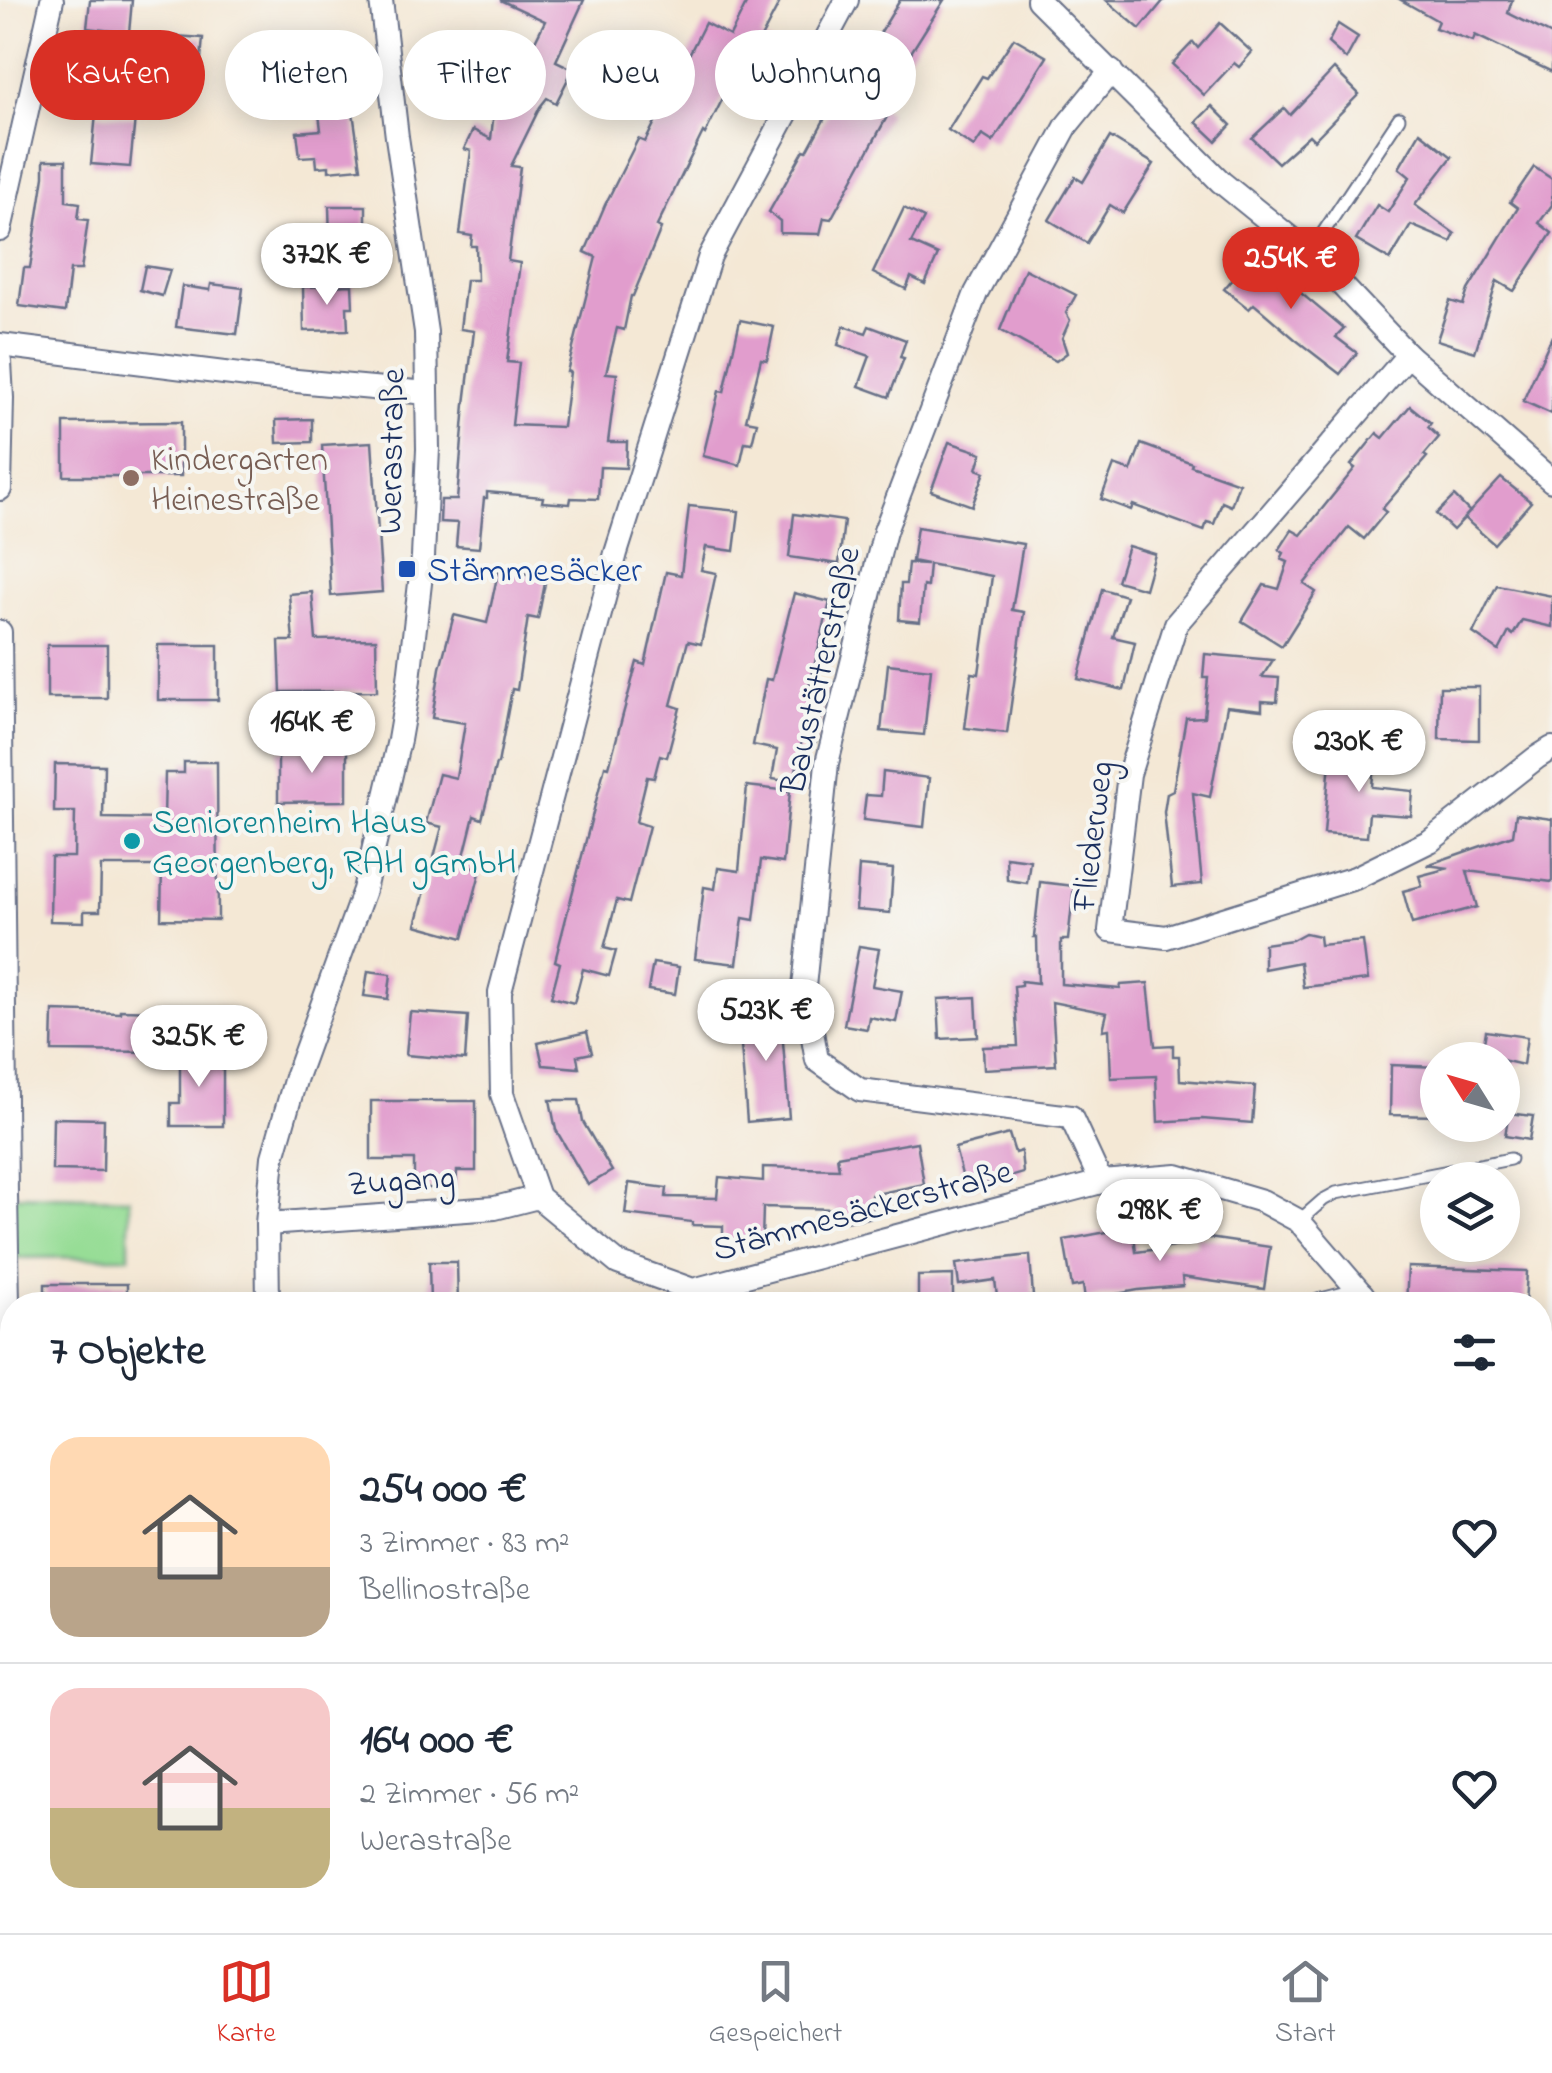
<!DOCTYPE html>
<html lang="de">
<meta charset="utf-8">
<style>
:root{--surface:#fff;--page:#f6f6f7;--text:#1f2937;--muted:#747a83;--line:#e0e1e3;--accent:#d93025}
body{margin:0;font-family:"Indie Flower",sans-serif;background:var(--page);color:var(--text);height:100vh;display:flex;flex-direction:column;font-size:38px;white-space:nowrap}
*{box-sizing:border-box;margin:0}
p{font-size:32px;color:var(--muted)}
.icon{flex:none;width:55px;height:55px;fill:none;stroke:currentColor;stroke-width:2;stroke-linecap:round;stroke-linejoin:round}
.map{position:relative;flex:1;overflow:hidden}
.panel{position:absolute;left:0px;top:1292px;width:1552px;height:642px;display:flex;flex-direction:column;background:var(--surface);border-radius:40px 40px 0 0;box-shadow:0 5px 25px #0003}
.panel>*{flex:none}
.guide{position:absolute;left:30px;top:30px;width:1000px;height:90px;display:flex;gap:20px}
.needle{width:65px;rotate:307deg}
.controls{position:absolute;left:1420px;top:1042px;display:grid;gap:20px}
.controls a{display:grid;place-items:center;width:100px;height:100px;border-radius:50%;background:var(--surface);box-shadow:0 5px 25px #0003;font-size:50px}
.price{position:absolute;translate:-50% -85px;padding:0 22px;border-radius:35px;background:#fff;color:#222;font-size:32px;line-height:65px;filter:drop-shadow(0 2px 5px #0008)}
.price::after{content:'';position:absolute;left:50%;top:60px;width:30px;height:22px;margin-left:-15px;background:inherit;clip-path:polygon(0 0,100% 0,50% 100%)}
.price.on{background:var(--accent);color:#fff}
ul{padding:0;list-style:none}
li{display:flex;align-items:center;gap:30px;height:250px;padding:0 50px}
li+li{border-top:2px solid var(--line)}
li span{display:grid;place-items:center;flex:none;width:280px;height:200px;border-radius:30px;color:#555}
li>.icon{margin-inline-start:auto}
span .icon{width:120px;height:120px;fill:#fffc;stroke-width:1}
li b{font-size:42px}
h2{display:flex;justify-content:space-between;align-items:center;height:120px;padding:0 50px;font-size:42px}
.tag{padding:0 35px;border-radius:45px;background:var(--surface);box-shadow:0 5px 25px #0003;font-size:35px;line-height:90px}
.tag.on{background:var(--accent);color:#fff}
.menu{display:flex;justify-content:space-around;align-items:center;height:140px;border-top:2px solid var(--line);background:var(--surface);font-size:28px;color:var(--muted)}
.menu a{display:grid;justify-items:center;gap:5px}
.menu .on{color:var(--accent)}
.map>svg:first-child{display:block}
</style>
<div class="map">
<svg width="1552" height="1933" viewBox="0 0 1552 1933">
<rect width="100%" height="100%" fill="#f6f6f2"/>
<filter id="ink" filterUnits="userSpaceOnUse"><feTurbulence type="fractalNoise" baseFrequency=".01" numOctaves="2"/><feDisplacementMap in="SourceGraphic" scale="20" xChannelSelector="R" yChannelSelector="G"/><feConvolveMatrix kernelMatrix="1 2 1 2 8 2 1 2 1" color-interpolation-filters="sRGB"/></filter>
<filter id="wash" filterUnits="userSpaceOnUse"><feTurbulence type="fractalNoise" baseFrequency=".0048" numOctaves="4" result="noise"/><feDisplacementMap in="SourceGraphic" scale="40" xChannelSelector="R" yChannelSelector="G"/><feGaussianBlur stdDeviation="2.25" result="paint"/><feColorMatrix in="noise" values="0 0 0 0 0 0 0 0 0 0 0 0 0 0 0 0 0 1.4 0 .05"/><feComposite in="paint" operator="in"/></filter>
<g filter="url(#wash)">
<rect width="100%" height="100%" fill="#f4e8d5"/>
<polygon fill="#97dd96" stroke="#59867a" stroke-width="2.5" points="0,632 7,1195 129,1198 129,1257 8,1258 12,1520 12,1856 0,1863"/>
<g id="blocks">
<g fill="#e19dcd">
<polygon points="90,0 132,0 129,33 87,28"/>
<polygon points="500,0 584,0 556,61 573,69 556,103 547,98 540,107 511,166 520,167 508,261 520,263 507,362 519,363 512,425 563,427 570,372 567,372 596,257 585,252 605,205 638,139 645,142 705,23 730,36 748,0 781,0 761,38 775,45 765,65 743,54 722,93 725,94 705,134 703,132 657,226 661,228 633,296 631,296 624,330 617,328 606,373 617,374 608,442 627,442 626,468 600,467 598,499 571,498 570,504 542,502 543,497 487,492 487,498 484,498 479,548 456,546 458,523 440,522 441,500 457,500 465,404 474,331 460,329 466,280 477,280 476,246 471,246 472,236 460,234 471,151 464,149 473,130 491,139 494,110 499,113 545,21"/>
<polygon points="900,0 944,0 878,105 889,113 831,219 824,218 820,234 780,233 780,221 769,212 804,150 807,151 836,98 842,102 869,63 864,60"/>
<polygon points="1106,0 1164,0 1140,29"/>
<polygon points="1401,0 1512,0 1508,13 1552,35 1552,72 1475,35 1473,41 1435,28 1438,21"/>
<polygon points="1220,23 1252,52 1239,67 1234,63 1204,95 1172,64 1193,42 1198,48"/>
<polygon points="1338,24 1358,37 1346,59 1328,43"/>
<polygon points="160,35 203,38 198,91 156,88"/>
<polygon points="1014,38 1047,57 993,142 982,135 974,147 948,130 982,76 987,78"/>
<polygon points="347,44 354,98 351,98 361,168 329,171 329,166 317,167 316,156 300,157 297,132 321,130 314,73 291,76 288,53"/>
<polygon points="1334,69 1359,94 1314,140 1309,135 1278,163 1252,138 1284,108 1290,115"/>
<polygon points="1212,106 1231,125 1216,141 1196,122"/>
<polygon points="96,114 135,118 130,167 91,164"/>
<polygon points="1420,132 1452,157 1415,205 1455,234 1451,242 1411,225 1390,260 1356,240 1377,205 1388,212 1410,177 1399,168"/>
<polygon points="1110,137 1154,164 1123,213 1110,205 1087,243 1049,220 1075,177 1083,182"/>
<polygon points="44,160 66,160 66,201 80,203 78,219 88,220 81,270 70,270 65,312 19,306 24,268 30,268 44,176"/>
<polygon points="1534,167 1552,179 1552,205 1539,223 1552,233 1514,291 1497,281 1475,352 1437,340 1450,301 1463,305 1468,290 1518,208 1510,202"/>
<polygon points="329,206 366,206 366,239 330,240"/>
<polygon points="904,208 924,218 911,243 938,255 925,284 911,277 906,289 873,273"/>
<polygon points="1254,254 1344,329 1336,337 1357,353 1340,374 1296,340 1254,304 1249,309 1224,289"/>
<polygon points="145,266 170,270 162,296 140,290"/>
<polygon points="1025,269 1076,295 1066,313 1070,320 1062,338 1067,353 1056,361 1000,330"/>
<polygon points="211,284 243,288 237,334 176,327 182,286 210,290"/>
<polygon points="352,285 353,307 347,307 348,330 304,331 303,287"/>
<polygon points="740,320 774,327 767,360 761,359 746,420 757,422 752,443 745,442 740,465 703,456 719,391 724,392"/>
<polygon points="844,326 866,333 869,326 906,340 900,357 904,358 889,397 859,386 870,356 838,345"/>
<polygon points="1552,336 1552,414 1523,401"/>
<polygon points="1410,406 1431,423 1428,427 1439,437 1424,455 1427,457 1382,509 1386,512 1364,539 1349,527 1304,584 1316,592 1282,646 1242,621 1264,585 1279,589 1288,562 1281,559 1284,553 1279,550 1292,530 1301,535 1355,468 1351,465 1377,433 1383,438"/>
<polygon points="312,419 312,442 277,443 276,420"/>
<polygon points="181,422 181,476 64,476 64,423"/>
<polygon points="372,442 382,592 331,596 322,445"/>
<polygon points="949,442 982,453 977,469 985,472 972,506 931,491"/>
<polygon points="1141,444 1192,463 1191,466 1239,483 1231,506 1222,502 1214,524 1207,522 1204,531 1133,505 1131,510 1101,499 1114,465 1131,471"/>
<polygon points="1501,478 1531,502 1494,544 1464,518"/>
<polygon points="1454,496 1470,512 1453,530 1436,514"/>
<polygon points="689,506 739,511 734,551 706,547 701,570 716,573 701,644 688,641 671,705 680,708 667,757 660,755 654,778 647,777 636,822 649,826 629,903 617,900 604,948 616,951 609,976 583,969 574,1003 551,997 560,963 555,961 605,766 609,767 637,662 645,665 666,572 681,575"/>
<polygon points="794,514 844,521 839,564 789,557"/>
<polygon points="917,527 1023,544 1012,610 1024,612 1007,733 965,728 972,673 979,674 992,576 929,564 927,587 923,586 920,622 899,620 901,584 906,584 908,563 927,564 912,561"/>
<polygon points="1128,546 1155,554 1145,589 1117,581"/>
<polygon points="499,568 546,578 538,619 528,617 517,690 512,689 498,764 496,764 482,819 474,816 462,864 481,869 463,938 416,925 442,827 426,823 439,774 456,778 465,723 432,718 440,668 454,615 487,623"/>
<polygon points="1497,585 1552,596 1552,627 1522,620 1513,635 1509,632 1499,651 1473,633"/>
<polygon points="1102,589 1126,596 1113,637 1135,642 1124,690 1078,679"/>
<polygon points="312,592 316,640 376,639 377,691 281,692 279,641 293,641 289,594"/>
<polygon points="794,593 830,602 809,687 826,690 816,742 802,739 794,782 772,779 777,750 753,745 766,679 772,680"/>
<rect x="47" y="645" width="60" height="53"/>
<rect x="158" y="645" width="60" height="55"/>
<polygon points="1205,654 1273,660 1262,677 1279,678 1277,702 1262,701 1262,710 1227,706 1210,797 1193,793 1202,884 1172,887 1164,812 1167,793 1173,790 1186,718 1204,717 1208,678 1203,678"/>
<polygon points="888,664 931,669 924,735 881,731"/>
<polygon points="1440,687 1479,687 1479,740 1439,739"/>
<polygon points="1331,748 1375,752 1372,787 1413,791 1411,816 1369,813 1367,837 1324,834"/>
<polygon points="278,750 347,750 347,801 278,802"/>
<polygon points="184,762 217,762 218,920 161,919 162,866 101,866 100,911 84,911 84,922 50,921 51,857 74,857 75,812 54,812 55,764 104,765 103,818 164,819 165,773 184,773"/>
<polygon points="883,772 929,778 924,827 863,820 866,795 881,796"/>
<polygon points="747,786 790,791 783,863 761,860 754,920 743,918 737,964 695,959 704,887 715,889 718,868 739,871"/>
<polygon points="1516,814 1552,819 1552,882 1467,871 1477,907 1412,924 1403,891 1422,886 1419,876 1449,868 1427,865 1513,835"/>
<polygon points="1006,857 1030,860 1027,883 1007,880"/>
<polygon points="859,866 893,869 890,913 856,910"/>
<polygon points="1040,882 1074,886 1068,940 1061,940 1061,984 1120,989 1121,985 1148,983 1155,1046 1173,1045 1173,1056 1179,1056 1180,1080 1255,1086 1252,1123 1202,1119 1158,1122 1156,1076 1111,1078 1109,1029 1103,1030 1107,1013 1052,1002 1056,1065 984,1069 983,1047 1018,1046 1014,986 1021,985 1021,981 1038,983 1037,937 1034,937"/>
<polygon points="1305,933 1319,936 1320,945 1363,941 1368,980 1303,987 1300,962 1264,969 1264,944 1292,940"/>
<polygon points="859,946 879,949 872,986 902,991 896,1022 869,1017 867,1029 844,1025"/>
<polygon points="653,963 679,967 675,994 648,990"/>
<polygon points="368,971 391,974 388,999 364,996"/>
<polygon points="785,995 787,1029 782,1029 789,1118 747,1122 740,1032 762,1031 759,997"/>
<polygon points="976,997 978,1037 940,1039 938,999"/>
<polygon points="120,1010 161,1011 160,1052 52,1051 53,1011 120,1013"/>
<polygon points="410,1012 468,1016 465,1060 406,1055"/>
<polygon points="1486,1031 1527,1037 1523,1065 1502,1060 1481,1060"/>
<polygon points="587,1032 592,1053 577,1056 579,1068 543,1065 538,1043"/>
<polygon points="180,1045 204,1045 204,1057 223,1057 223,1126 171,1126 171,1103 180,1103"/>
<polygon points="1391,1065 1438,1067 1438,1116 1390,1115"/>
<polygon points="550,1100 579,1100 583,1122 612,1171 588,1185 556,1130"/>
<polygon points="371,1101 476,1101 476,1171 457,1171 456,1188 414,1188 414,1160 371,1160"/>
<polygon points="1509,1113 1533,1116 1529,1140 1505,1136"/>
<polygon points="53,1118 104,1119 103,1171 52,1170"/>
<polygon points="1009,1134 1015,1153 1021,1151 1023,1173 966,1190 955,1148"/>
<polygon points="917,1142 924,1184 871,1195 874,1217 838,1223 836,1209 763,1207 762,1241 723,1240 723,1226 692,1225 692,1222 625,1214 629,1183 667,1188 666,1197 717,1198 719,1177 763,1181 763,1167 839,1169 837,1156"/>
<polygon points="1133,1227 1136,1252 1196,1244 1195,1236 1270,1247 1264,1289 1182,1277 1183,1286 1138,1290 1085,1300 1083,1285 1072,1287 1064,1240"/>
<polygon points="1030,1255 1033,1297 1029,1297 1030,1305 998,1305 995,1280 959,1285 956,1264"/>
<polygon points="429,1262 457,1262 458,1305 430,1305"/>
<polygon points="1408,1267 1527,1271 1525,1305 1406,1305"/>
<polygon points="953,1275 953,1305 918,1305 918,1276"/>
<rect x="45" y="1284" width="82" height="21"/>
</g>
</g>
</g>
<g filter="url(#ink)">
<use href="#blocks" fill-opacity="0" stroke="#677088" stroke-width="2.5"/>
<g fill="none" stroke-linecap="round" stroke-linejoin="round">
<defs>
<g id="service">
<polyline points="1309,254 1399,118"/>
<polyline points="1299,1221 1323,1200 1336,1193 1510,1159"/>
<polyline points="0,1863 12,1856"/>
<polyline points="1386,1933 1389,1922"/>
</g>
<g id="minor">
<polyline points="847,0 710,256 616,553 500,992 502,1094 538,1197 618,1263 693,1290 1101,1182 1177,1176 1262,1201 1299,1221 1371,1305"/>
<polyline points="1038,0 1221,182 1320,262 1408,355 1552,481"/>
<polyline points="0,230 52,0"/>
<polyline points="0,345 264,378 427,393"/>
<polyline points="1408,355 1176,624 1129,774 1110,930 1166,937 1355,878 1430,841 1536,758 1552,748"/>
<polyline points="0,362 2,398 0,489"/>
<polyline points="0,632 6,1195 12,1520"/>
<polyline points="1101,1182 1071,1117 860,1090 817,1060 804,987 827,763 885,531 976,293 1067,125 1111,71"/>
<polyline points="267,1224 495,1208 538,1197"/>
<polyline points="268,1305 267,1224 273,1157 296,1077 364,890 399,740 408,688 423,557 428,449 426,332 397,137 381,0"/>
<polyline points="1320,1305 1362,1294"/>
<polyline points="1540,1351 1552,1351"/>
<polyline points="1540,1526 1552,1541"/>
<polyline points="12,1673 8,1808 12,1834"/>
<polyline points="1540,1682 1552,1685"/>
<polyline points="1540,1880 1552,1864"/>
<polyline points="134,1922 158,1933"/>
<polyline points="277,1933 277,1922"/>
<polyline points="449,1933 454,1922"/>
</g>
</defs>
<use href="#service" stroke="#677088" stroke-width="15"/>
<use href="#minor" stroke="#677088" stroke-width="26"/>
<use href="#service" stroke="#fff" stroke-width="11"/>
<use href="#minor" stroke="#fff" stroke-width="22"/>
</g>
</g>
<circle fill="#8d6e63" stroke="#f6f6f2" stroke-width="4" cx="131" cy="478" r="10"/>
<rect fill="#1a4fb4" stroke="#f6f6f2" stroke-width="4" x="397" y="559" width="20" height="20" rx="5"/>
<circle fill="#0f9aa8" stroke="#f6f6f2" stroke-width="4" cx="132" cy="841" r="10"/>
<g text-anchor="middle" stroke-width="8" stroke-linejoin="round" paint-order="stroke">
<g font-size="35" fill="#1b2f5e" stroke="#f6f6f2">
<text transform="translate(390 451) rotate(-89)" y="12">Werastraße</text>
<text transform="translate(819 670) rotate(-77)" y="12">Baustätterstraße</text>
<text transform="translate(1091 836) rotate(-83)" y="12">Fliederweg</text>
<text transform="translate(401 1179) rotate(-4)" y="12">Zugang</text>
<text transform="translate(862 1209) rotate(-15)" y="12">Stämmesäckerstraße</text>
</g>
<g font-size="35" fill="#785e54" stroke="#f6f6f2" text-anchor="start">
<text x="151" y="470">Kindergarten<tspan x="151" dy="40">Heinestraße</tspan></text>
</g>
<g font-size="35" fill="#164399" stroke="#f6f6f2" text-anchor="start">
<text x="427" y="581">Stämmesäcker</text>
</g>
<g font-size="35" fill="#0d838f" stroke="#f6f6f2" text-anchor="start">
<text x="152" y="833">Seniorenheim Haus<tspan x="152" dy="40">Georgenberg, RAH gGmbH</tspan></text>
</g>
</g>
</svg>
<div class="controls">
<a><svg class="needle" viewBox="-14 -14 28 28"><path d="M0-13l5 13h-10z" fill="#e53935"/><path d="M0 13l5-13h-10z" fill="#747a83"/></svg></a>
<a><svg class="icon" aria-label="layers" viewBox="0 0 24 24"><path d="M12 4l9 5-9 5-9-5zM3 14l9 5 9-5"/></svg></a>
</div>
<b class="price" style="left:327px;top:308px">372K €</b>
<b class="price on" style="left:1291px;top:312px">254K €</b>
<b class="price" style="left:312px;top:776px">164K €</b>
<b class="price" style="left:1359px;top:795px">230K €</b>
<b class="price" style="left:766px;top:1064px">523K €</b>
<b class="price" style="left:199px;top:1090px">325K €</b>
<b class="price" style="left:1160px;top:1264px">298K €</b>
<div class="guide">
<a class="tag on">Kaufen</a>
<a class="tag">Mieten</a>
<a class="tag">Filter</a>
<a class="tag">Neu</a>
<a class="tag">Wohnung</a>
</div>
<section class="panel">
<h2>7 Objekte<svg class="icon" aria-label="filters" viewBox="0 0 24 24"><path d="M4 7h16M4 17h16"/><circle cx="9" cy="7" r="2"/><circle cx="15" cy="17" r="2"/></svg></h2>
<ul>
<li><span style="background:linear-gradient(#ffd9b3 65%,#b9a48a 0)"><svg class="icon" aria-label="home" viewBox="0 0 24 24"><path d="M3 11l9-7 9 7M6 9v11h12V9"/></svg></span><div><b>254 000 €</b><p>3 Zimmer · 83 m²</p><p>Bellinostraße</p></div><svg class="icon" aria-label="heart" viewBox="0 0 24 24"><path d="M12 20l-8-8c-3-5 5-10 8-4 3-6 11-1 8 4z"/></svg></li>
<li><span style="background:linear-gradient(#f6c9c9 60%,#c2b280 0)"><svg class="icon" aria-label="home" viewBox="0 0 24 24"><path d="M3 11l9-7 9 7M6 9v11h12V9"/></svg></span><div><b>164 000 €</b><p>2 Zimmer · 56 m²</p><p>Werastraße</p></div><svg class="icon" aria-label="heart" viewBox="0 0 24 24"><path d="M12 20l-8-8c-3-5 5-10 8-4 3-6 11-1 8 4z"/></svg></li>
</ul>
</section>
</div>
<nav class="menu">
<a class="on"><svg class="icon" aria-label="map" viewBox="0 0 24 24"><path d="M3 6l6-2 6 2 6-2v14l-6 2-6-2-6 2zM9 4v14M15 6v14"/></svg>Karte</a>
<a><svg class="icon" aria-label="saved" viewBox="0 0 24 24"><path d="M7 4h10v16l-5-4-5 4z"/></svg>Gespeichert</a>
<a><svg class="icon" aria-label="home" viewBox="0 0 24 24"><path d="M3 11l9-7 9 7M6 9v11h12V9"/></svg>Start</a>
</nav>
